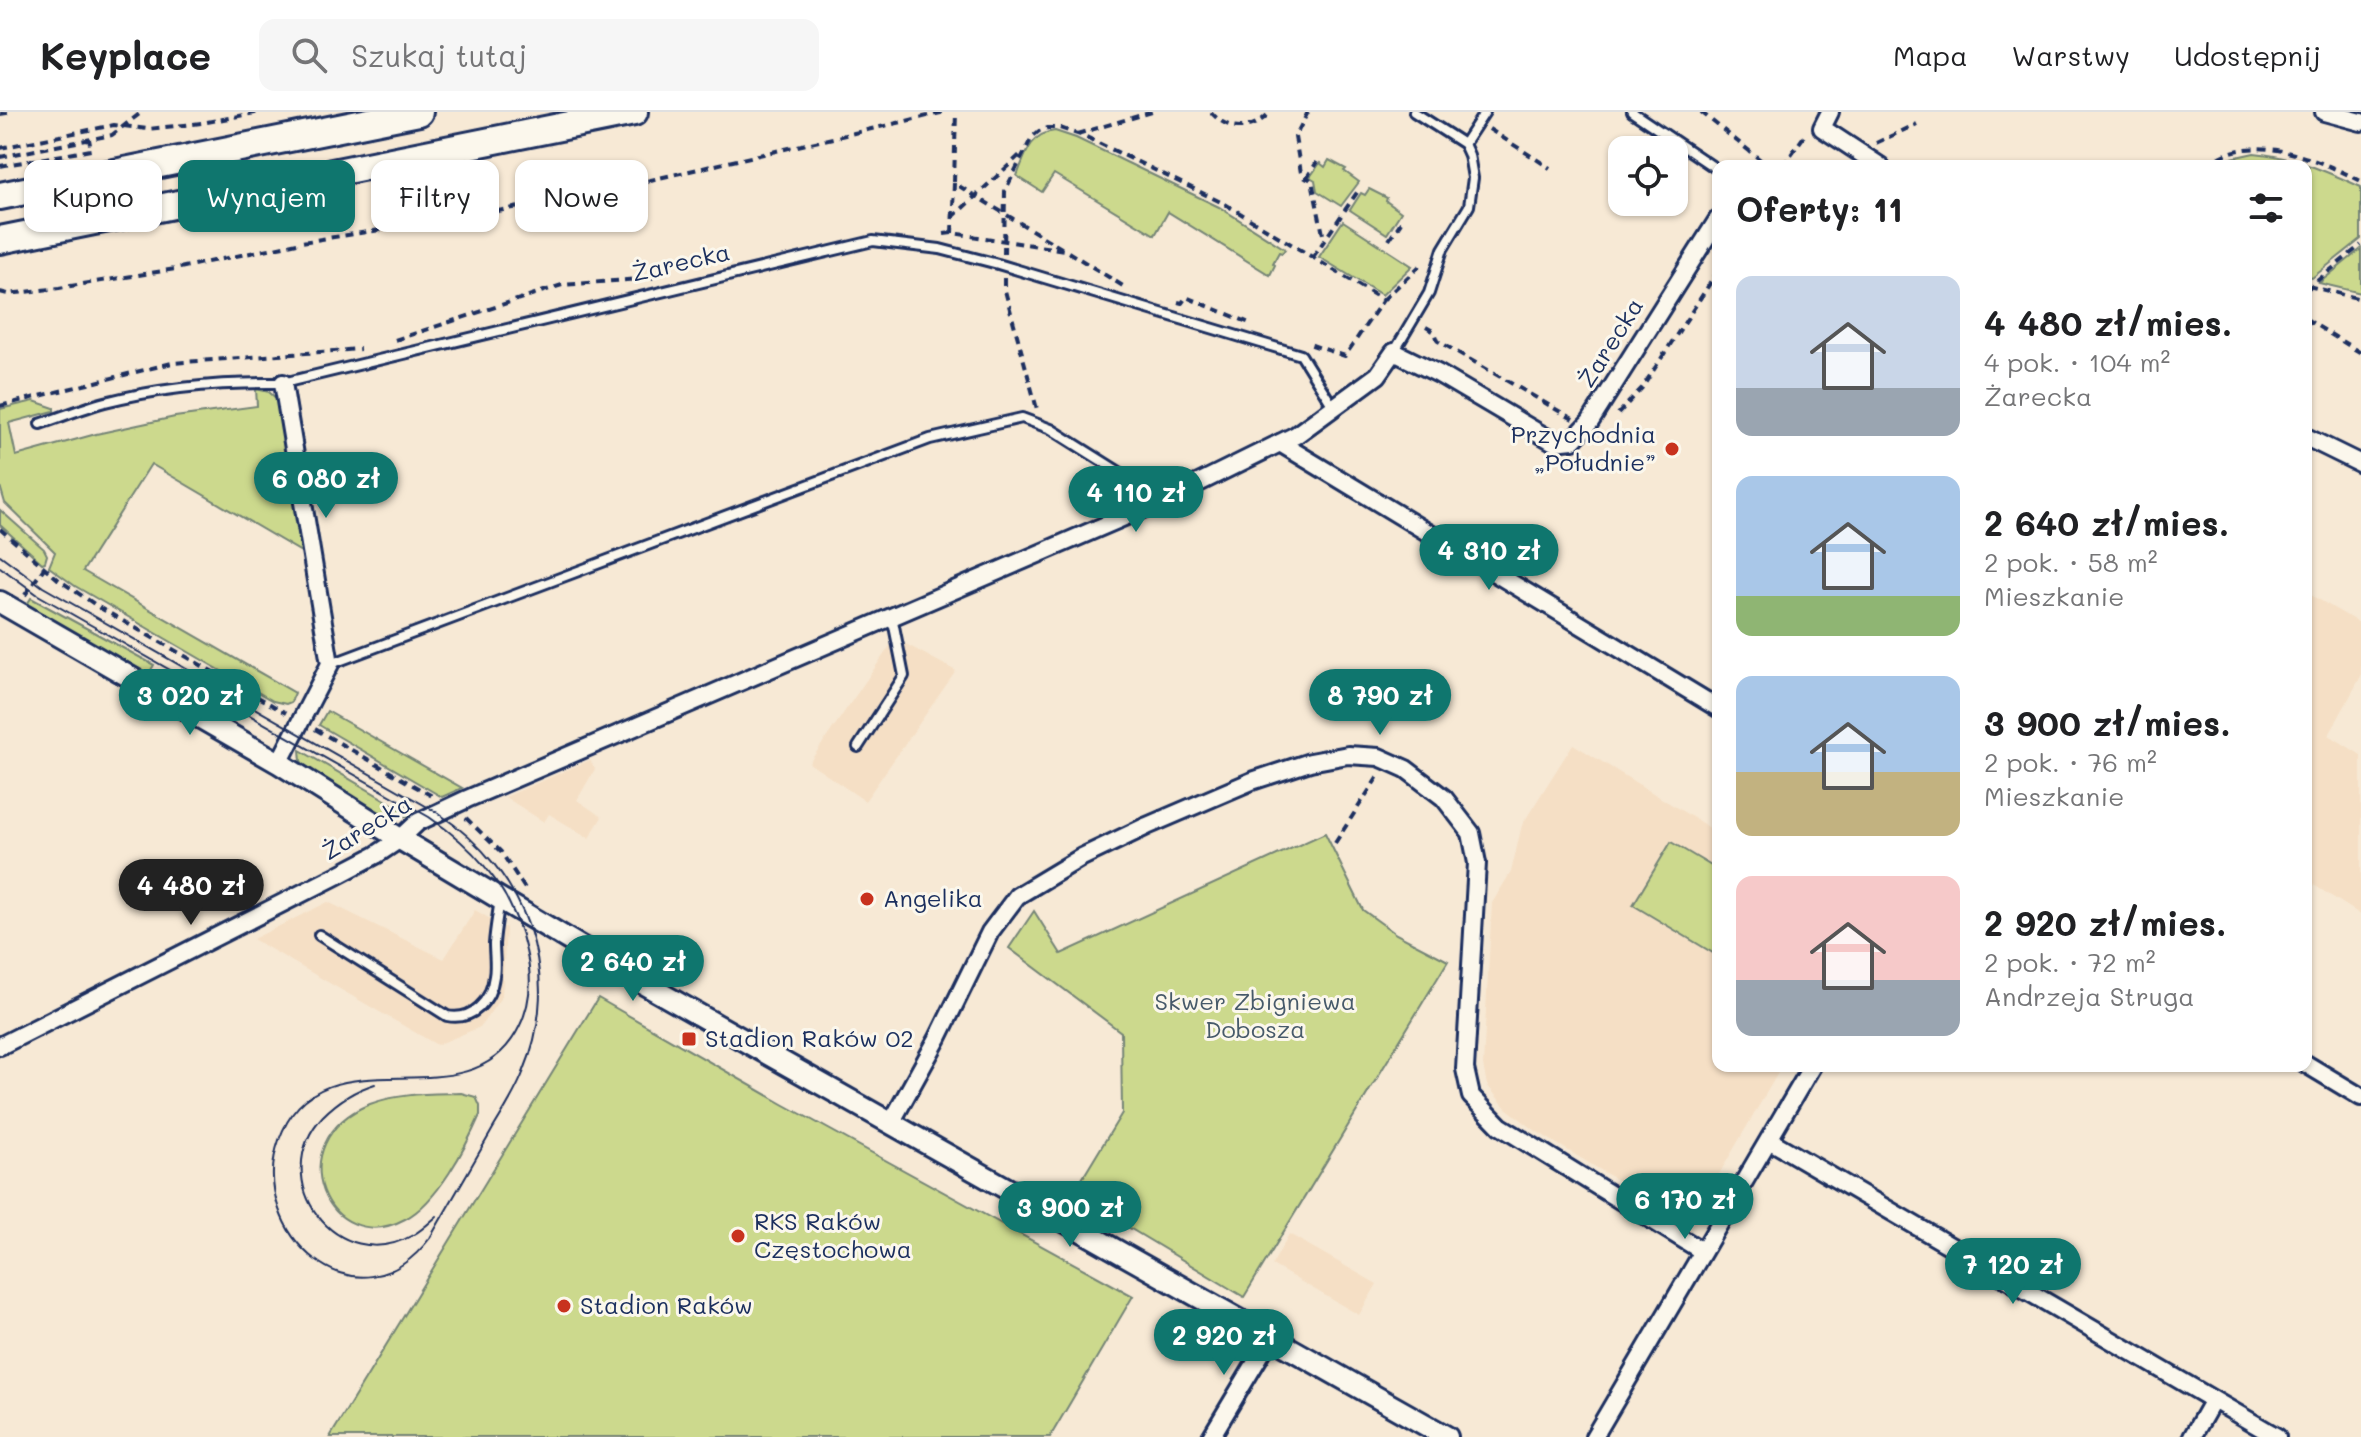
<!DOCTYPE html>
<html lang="pl">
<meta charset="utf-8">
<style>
:root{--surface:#fff;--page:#f6f6f6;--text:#202124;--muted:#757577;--line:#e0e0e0;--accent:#0f766e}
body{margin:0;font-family:Mali,sans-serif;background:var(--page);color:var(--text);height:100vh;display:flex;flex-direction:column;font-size:30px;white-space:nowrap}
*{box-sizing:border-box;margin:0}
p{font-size:26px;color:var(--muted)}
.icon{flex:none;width:44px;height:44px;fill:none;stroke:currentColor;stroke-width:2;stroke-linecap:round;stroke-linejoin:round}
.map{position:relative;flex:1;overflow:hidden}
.details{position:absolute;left:1712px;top:48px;width:600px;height:912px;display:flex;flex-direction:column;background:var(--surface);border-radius:16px;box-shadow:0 2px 6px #0004}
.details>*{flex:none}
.guide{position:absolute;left:24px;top:48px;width:760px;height:72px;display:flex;gap:16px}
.buttons{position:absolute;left:1608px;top:24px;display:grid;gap:16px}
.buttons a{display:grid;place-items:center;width:80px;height:80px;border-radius:16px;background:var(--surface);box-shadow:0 2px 6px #0004;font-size:40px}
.price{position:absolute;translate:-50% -68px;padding:0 18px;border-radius:28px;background:var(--accent);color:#fff;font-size:26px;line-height:52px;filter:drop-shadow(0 2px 4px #0008)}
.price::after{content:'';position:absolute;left:50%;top:48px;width:24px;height:18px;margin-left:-12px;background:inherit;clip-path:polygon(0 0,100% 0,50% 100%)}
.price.current{background:#222;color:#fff}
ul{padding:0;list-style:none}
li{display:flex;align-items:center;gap:24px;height:200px;padding:0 24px}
li span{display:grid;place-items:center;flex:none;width:224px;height:160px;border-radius:16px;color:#555}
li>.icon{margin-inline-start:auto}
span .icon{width:96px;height:96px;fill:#fffc;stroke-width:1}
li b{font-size:34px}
h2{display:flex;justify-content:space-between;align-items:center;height:96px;padding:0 24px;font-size:34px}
.tag{padding:0 28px;border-radius:16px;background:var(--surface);box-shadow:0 2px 6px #0004;font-size:28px;line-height:72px}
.tag.current{background:var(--accent);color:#fff}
header{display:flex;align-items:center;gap:48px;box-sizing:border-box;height:112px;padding:0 40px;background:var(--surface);border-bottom:2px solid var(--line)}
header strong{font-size:38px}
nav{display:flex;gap:44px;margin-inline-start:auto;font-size:28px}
.search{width:560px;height:72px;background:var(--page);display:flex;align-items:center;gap:20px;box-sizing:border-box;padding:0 28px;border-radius:16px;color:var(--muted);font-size:30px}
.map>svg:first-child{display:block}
</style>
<header>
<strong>Keyplace</strong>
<div class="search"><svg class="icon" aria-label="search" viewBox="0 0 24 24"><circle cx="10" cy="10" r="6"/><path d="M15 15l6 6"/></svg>Szukaj tutaj</div>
<nav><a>Mapa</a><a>Warstwy</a><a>Udostępnij</a></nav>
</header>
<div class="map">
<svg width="2361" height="1325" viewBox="0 0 2361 1325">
<rect width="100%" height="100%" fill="#f7e9d5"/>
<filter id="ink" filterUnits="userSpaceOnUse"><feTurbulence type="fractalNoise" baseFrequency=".0125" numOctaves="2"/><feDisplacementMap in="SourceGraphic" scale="16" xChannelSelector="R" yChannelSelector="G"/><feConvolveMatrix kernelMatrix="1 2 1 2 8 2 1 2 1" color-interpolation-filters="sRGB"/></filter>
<g filter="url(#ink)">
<g fill="#f5dfc5">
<polygon points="2306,480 2361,512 2361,564 2329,623 2361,643 2361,803 2306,768"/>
<polygon points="892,531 904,531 956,559 865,689 809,651"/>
<polygon points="1573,632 1718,721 1718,954 1782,954 1690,1112 1536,1019 1506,996 1487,973 1483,953 1492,791 1511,760 1522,713"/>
<polygon points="590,648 595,657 577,688 602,705 589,726 549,702 544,710 505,685"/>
<polygon points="328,790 444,847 475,798 506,816 502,884 480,915 437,933 253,827"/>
<polygon points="1289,1122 1377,1172 1359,1203 1272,1153"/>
</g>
<g fill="#ccd98d" stroke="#748476" stroke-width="2">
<path d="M1055,19L1076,26L1219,95L1285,137L1282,141L1279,140L1273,151L1275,153L1270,163L1168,100L1155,123L1054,62L1042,80L1017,64C1025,44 1030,21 1055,19Z"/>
<path d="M2254,41C2291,44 2328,60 2361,75V127L2312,166L2306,164V54H2219L2232,46Z"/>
<polygon points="1329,48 1346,57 1344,59 1359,70 1341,94 1317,79 1315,68 1310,65 1320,51 1325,55"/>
<polygon points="1369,77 1387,86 1386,89 1401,100 1387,122 1350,98 1361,81 1365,83"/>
<polygon points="1343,109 1412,154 1382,183 1319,145"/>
<polygon points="2361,137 2361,181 2319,171"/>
<polygon points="256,277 269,280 278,288 303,441 151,352 83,459 295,581 291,590 286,592 273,589 75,474 49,455 55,440 5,391 0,374 0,297 34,289 54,296 54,299 9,311 16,344 96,322 175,305 257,294"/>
<polygon points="0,398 44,437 47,443 45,450 42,451 0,413"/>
<polygon points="31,486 154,553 148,563 26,494"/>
<polygon points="327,599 462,676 442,685 319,613"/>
<polygon points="300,638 411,703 393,706 381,702 307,657 301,649"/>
<polygon points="1325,721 1363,798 1396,822 1448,849 1244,1185 1073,1082 1122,1001 1121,920 1009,836 1034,799 1061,842"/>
<polygon points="1671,730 1718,758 1718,844 1633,793"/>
<polygon points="598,886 783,992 1133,1184 1050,1325 330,1325"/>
<path d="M461,981L476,985L480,994V1003C466,1035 437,1091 405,1107C329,1148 276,1030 370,992C399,981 431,982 461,981Z"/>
</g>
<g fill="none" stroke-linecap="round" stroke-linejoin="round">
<defs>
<g id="service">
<polyline points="1632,0 1718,58"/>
<polyline points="1464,32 1485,0"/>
<polyline points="1394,240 1429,181 1443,137 1469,94 1473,66 1469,43 1464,32 1414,0"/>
<path d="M40,312C61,305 83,296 105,290C163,275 223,270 283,271L873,129L940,137L998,152L1301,243L1334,296"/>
<polyline points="331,552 930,327 1022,306 1051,317 1164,388"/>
<polyline points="858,635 904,564 892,504"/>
<path d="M319,823L447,904C473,909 491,889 494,864C496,854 494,843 494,832C495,817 498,802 500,787"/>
</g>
<g id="minor">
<polyline points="1830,0 1822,16 1880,54"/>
<polyline points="2324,0 2361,10"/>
<polyline points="2306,325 2361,352"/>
<polyline points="1280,331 1718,596"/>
<polyline points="279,651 330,552 283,271"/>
<polyline points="0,934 338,763 376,743 400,727 418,710 467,687 1164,388 1296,323 1378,263 1394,240 1439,262 1554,330 1573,328 1590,310 1718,107"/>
<polyline points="2306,952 2361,985"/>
<polyline points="891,1011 938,926 990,820 1017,784 1082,745 1147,714 1252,669 1310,650 1348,643 1379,645 1406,657 1444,686 1471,721 1477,751 1465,957 1471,984 1500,1014 1702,1139"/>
<polyline points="1769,1028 2277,1325"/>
<polyline points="1211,1325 1271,1225"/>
<polyline points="1594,1325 1812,954"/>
<polyline points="2192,1325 2213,1288"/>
</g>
<polyline id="tertiary" points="0,490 279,651 400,727 621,859 1447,1325"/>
<g id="primary">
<polyline points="0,84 419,0"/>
<polyline points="0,128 634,0"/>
</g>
</defs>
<use href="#service" stroke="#1b2f5e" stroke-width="14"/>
<use href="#minor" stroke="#1b2f5e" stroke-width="22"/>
<use href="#tertiary" stroke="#1b2f5e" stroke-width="26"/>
<use href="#primary" stroke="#1b2f5e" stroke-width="32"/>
<g stroke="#1b2f5e" stroke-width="4" stroke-dasharray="8 6" stroke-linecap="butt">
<path d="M1211,0C1227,20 1253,20 1270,0"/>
<polyline points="1308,0 1295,25 1301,61 1307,65 1317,50"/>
<polyline points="1701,0 1768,54"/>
<polyline points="0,2 13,0"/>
<polyline points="1489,17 1550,56"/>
<polyline points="1077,22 1152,0"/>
<polyline points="1876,31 1917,12"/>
<polyline points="0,36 114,13 148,17 202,11 260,0"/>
<polyline points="0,45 112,23 142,0"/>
<polyline points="0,54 91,38 89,27"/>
<polyline points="1783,54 1807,20"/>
<path d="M2208,54C2248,16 2319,48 2361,69"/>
<polyline points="1305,68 1307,65 1312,69 1324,127"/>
<polyline points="954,70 956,0"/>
<polyline points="952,106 1022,41"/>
<polyline points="952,121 954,71 1063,137"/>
<polyline points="944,122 952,121 1065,138 1123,174"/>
<polyline points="1389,128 1401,110"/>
<polyline points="1004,142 1005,79 1032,25 1039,19 1048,16 1060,16 1086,25 1225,92 1383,188 1345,244 1309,232"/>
<polyline points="1313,145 1358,79"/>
<polyline points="1004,166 1004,175 1037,297"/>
<polyline points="2308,174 2361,187"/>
<polyline points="2306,178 2361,133"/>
<polyline points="0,180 8,182 59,176 175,157 302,130 465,105 590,82 945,0"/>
<polyline points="1383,188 1423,151"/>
<polyline points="1178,190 1182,191 1186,185 1252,212"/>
<polyline points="2306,207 2361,241"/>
<polyline points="1426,215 1435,220 1438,229 1573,307"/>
<polyline points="395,228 562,173 653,166"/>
<polyline points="0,294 172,251 360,237"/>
<polyline points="1618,302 1642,276 1718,159"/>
<polyline points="0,417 59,468 100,496 286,601"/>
<polyline points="25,483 44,456"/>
<polyline points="315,617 432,684"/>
<polyline points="466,706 501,740 526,778"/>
<polyline points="1335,731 1379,663"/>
</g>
<use href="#service" stroke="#fbf7ec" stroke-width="8"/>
<use href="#minor" stroke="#fbf7ec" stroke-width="16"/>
<use href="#tertiary" stroke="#fbf7ec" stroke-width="20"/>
<use href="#primary" stroke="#fbf7ec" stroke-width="26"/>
<g stroke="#1b2f5e" stroke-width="2">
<path d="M0,443L43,475L438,701C526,760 565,861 523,961C515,982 502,1001 491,1020C471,1055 450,1091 430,1126C357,1222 246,1120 279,1028C320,913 463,1013 516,921C531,895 533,868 526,839C514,781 478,738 429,705L38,483L0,455"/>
<path d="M375,972C355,978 338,989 323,1004C264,1068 338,1166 413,1123C422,1118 429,1111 437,1104"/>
</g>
</g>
</g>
<g fill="#c8321e" stroke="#fbf7ec" stroke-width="3">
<circle cx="1672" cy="337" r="8"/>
<circle cx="867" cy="787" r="8"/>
<rect x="681" y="919" width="16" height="16" rx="4"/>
<circle cx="738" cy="1124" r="8"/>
<circle cx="564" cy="1194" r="8"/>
</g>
<g text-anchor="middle" stroke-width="6" stroke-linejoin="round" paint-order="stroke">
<g font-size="24" fill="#1b2f5e" stroke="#fbf7ec">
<text transform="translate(681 151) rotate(-13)" y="8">Żarecka</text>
<text transform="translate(1611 231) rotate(-58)" y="8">Żarecka</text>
<text transform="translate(367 716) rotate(-32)" y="8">Żarecka</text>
</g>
<g font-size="24" fill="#1b2f5e" stroke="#fbf7ec" text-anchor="start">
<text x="1656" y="331" text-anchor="end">Przychodnia<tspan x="1656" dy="28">„Południe”</tspan></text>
<text x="883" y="795">Angelika</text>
<text x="705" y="935">Stadion Raków 02</text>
<text x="754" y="1118">RKS Raków<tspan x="754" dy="28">Częstochowa</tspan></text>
<text x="580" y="1202">Stadion Raków</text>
</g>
<g font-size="24" fill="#475a6a" stroke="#fbf7ec">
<text x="1255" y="898">Skwer Zbigniewa<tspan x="1255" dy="28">Dobosza</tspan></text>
</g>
</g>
</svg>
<div class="buttons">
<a><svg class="icon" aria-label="locate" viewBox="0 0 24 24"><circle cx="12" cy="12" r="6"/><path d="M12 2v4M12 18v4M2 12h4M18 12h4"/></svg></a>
</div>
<b class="price" style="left:326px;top:408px">6 080 zł</b>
<b class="price" style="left:1136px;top:422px">4 110 zł</b>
<b class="price" style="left:1489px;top:480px">4 310 zł</b>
<b class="price" style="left:190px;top:625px">3 020 zł</b>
<b class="price" style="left:1380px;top:625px">8 790 zł</b>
<b class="price current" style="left:191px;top:815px">4 480 zł</b>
<b class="price" style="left:633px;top:891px">2 640 zł</b>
<b class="price" style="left:1685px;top:1129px">6 170 zł</b>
<b class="price" style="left:1070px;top:1137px">3 900 zł</b>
<b class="price" style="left:2013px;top:1194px">7 120 zł</b>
<b class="price" style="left:1224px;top:1265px">2 920 zł</b>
<div class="guide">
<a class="tag">Kupno</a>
<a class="tag current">Wynajem</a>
<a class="tag">Filtry</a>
<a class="tag">Nowe</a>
</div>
<section class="details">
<h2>Oferty: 11<svg class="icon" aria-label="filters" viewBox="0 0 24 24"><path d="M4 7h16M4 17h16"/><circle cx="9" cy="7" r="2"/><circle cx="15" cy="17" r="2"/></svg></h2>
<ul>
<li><span style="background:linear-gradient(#c9d6e8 70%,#9aa5b1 0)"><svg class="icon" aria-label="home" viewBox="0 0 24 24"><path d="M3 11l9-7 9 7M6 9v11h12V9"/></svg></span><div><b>4 480 zł/mies.</b><p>4 pok. · 104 m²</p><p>Żarecka</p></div></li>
<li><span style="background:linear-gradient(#a9c7e8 75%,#8fb573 0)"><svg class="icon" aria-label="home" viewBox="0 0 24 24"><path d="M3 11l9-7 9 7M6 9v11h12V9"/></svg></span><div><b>2 640 zł/mies.</b><p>2 pok. · 58 m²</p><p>Mieszkanie</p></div></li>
<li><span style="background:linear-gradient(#a9c7e8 60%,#c2b280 0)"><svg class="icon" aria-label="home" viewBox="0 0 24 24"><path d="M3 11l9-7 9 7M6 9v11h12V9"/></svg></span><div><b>3 900 zł/mies.</b><p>2 pok. · 76 m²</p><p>Mieszkanie</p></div></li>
<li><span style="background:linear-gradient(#f6c9c9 65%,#9aa5b1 0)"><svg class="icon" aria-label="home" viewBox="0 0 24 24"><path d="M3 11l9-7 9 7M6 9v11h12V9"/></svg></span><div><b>2 920 zł/mies.</b><p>2 pok. · 72 m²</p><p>Andrzeja Struga</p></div></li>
</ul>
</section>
</div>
